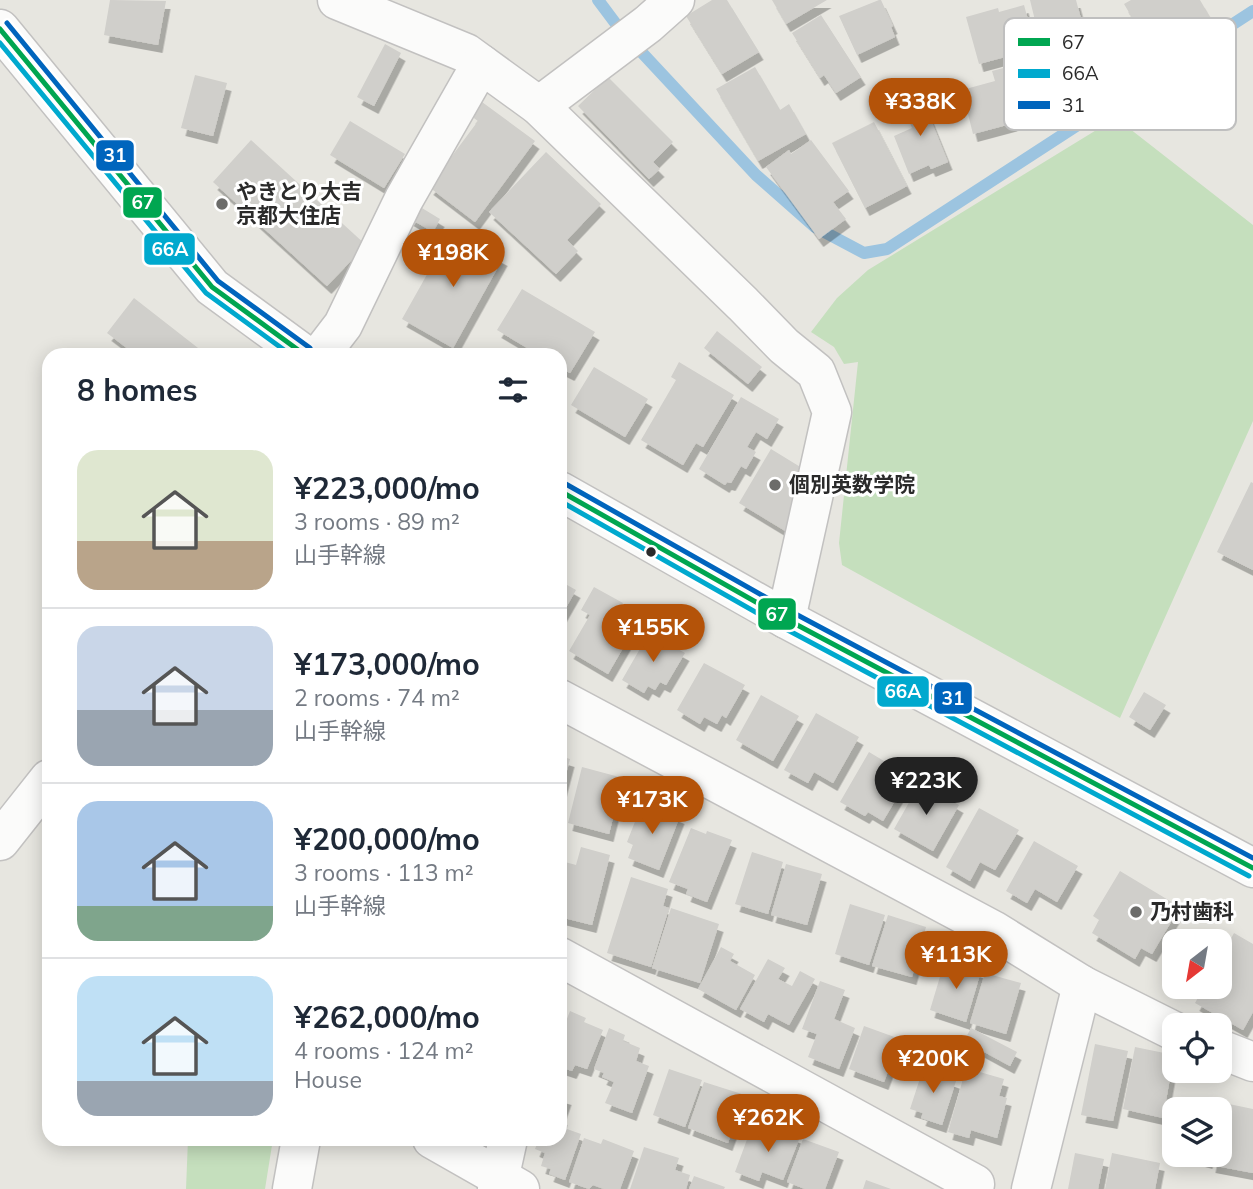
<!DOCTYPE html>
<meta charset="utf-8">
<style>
:root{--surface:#fff;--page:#f6f6f7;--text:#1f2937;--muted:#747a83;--line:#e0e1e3;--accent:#b45309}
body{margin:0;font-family:Mulish,"Noto Sans JP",sans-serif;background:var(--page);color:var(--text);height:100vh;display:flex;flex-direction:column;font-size:26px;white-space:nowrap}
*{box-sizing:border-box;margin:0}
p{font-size:23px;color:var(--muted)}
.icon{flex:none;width:38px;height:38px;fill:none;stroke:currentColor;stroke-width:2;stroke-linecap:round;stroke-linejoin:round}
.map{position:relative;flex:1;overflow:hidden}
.drawer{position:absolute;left:42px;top:348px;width:525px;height:798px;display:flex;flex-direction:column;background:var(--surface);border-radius:21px;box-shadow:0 4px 18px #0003}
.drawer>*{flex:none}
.needle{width:46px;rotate:211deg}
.tools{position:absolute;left:1162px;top:929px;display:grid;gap:14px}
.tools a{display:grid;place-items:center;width:70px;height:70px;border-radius:14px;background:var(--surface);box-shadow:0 4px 18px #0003;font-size:35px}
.price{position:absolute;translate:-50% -60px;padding:0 16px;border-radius:24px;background:var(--accent);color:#fff;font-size:23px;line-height:46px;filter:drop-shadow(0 2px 4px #0008)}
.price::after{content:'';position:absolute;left:50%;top:42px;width:21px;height:16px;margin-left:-10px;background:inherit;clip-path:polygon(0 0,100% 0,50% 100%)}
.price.selected{background:#222;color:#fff}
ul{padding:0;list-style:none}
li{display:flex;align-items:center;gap:21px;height:175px;padding:0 35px}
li+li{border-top:2px solid var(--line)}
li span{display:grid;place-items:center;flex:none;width:196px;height:140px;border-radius:21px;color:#555}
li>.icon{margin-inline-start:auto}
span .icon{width:84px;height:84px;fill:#fffc;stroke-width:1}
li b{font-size:30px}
h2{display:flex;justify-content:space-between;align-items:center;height:84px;padding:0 35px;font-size:30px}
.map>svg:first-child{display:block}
</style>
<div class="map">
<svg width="1253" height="1189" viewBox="0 0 1253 1189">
<defs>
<filter id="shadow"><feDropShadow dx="4.5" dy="8" stdDeviation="0" flood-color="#0004"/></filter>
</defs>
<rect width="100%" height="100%" fill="#e7e6e0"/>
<g fill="#c5dfbd">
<polygon points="1116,118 1253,225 1253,421 1120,718 842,565 839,543 858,362 844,364 834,347 811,332 837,298 868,270"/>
<polygon points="188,1139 273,1139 265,1189 186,1189"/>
</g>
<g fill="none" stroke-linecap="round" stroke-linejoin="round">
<polyline stroke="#9cc4e0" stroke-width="12" points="598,0 619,28 756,175 815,227 864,253 887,249 1253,11"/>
</g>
<g fill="#d0cfcb" filter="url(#shadow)">
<polygon points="110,0 166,1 158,45 104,35"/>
<polygon points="712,0 727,0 759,52 722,74 686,16"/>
<polygon points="772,0 827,0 786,24"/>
<polygon points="879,0 881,0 893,26 891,27 895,37 857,55 839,16"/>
<polygon points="1030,0 1076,0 1085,34 1041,45"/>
<polygon points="1131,0 1200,0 1210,17 1152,51 1124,4"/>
<polygon points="1024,5 1033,38 1021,42 1024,52 979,64 966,17 998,8 999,12"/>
<polygon points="821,15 861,77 836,93 824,75 820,78 792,33"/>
<polygon points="385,44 401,53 374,106 357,97"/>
<polygon points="1015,65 1029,119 973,134 962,90 995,81 992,71"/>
<polygon points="755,67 780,110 789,104 806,134 758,161 716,89"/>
<polygon points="195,75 227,83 213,136 181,128"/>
<polygon points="608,77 673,142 653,162 660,169 649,179 578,106"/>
<polygon points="920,93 948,162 931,169 929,165 909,174 894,136 912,128 901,102"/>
<polygon points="482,102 535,141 475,222 429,187 478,121 471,116"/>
<polygon points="350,121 405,154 384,188 330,155"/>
<polygon points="874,122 907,186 865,208 832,143"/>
<polygon points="251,140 366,245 327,286 213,182"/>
<polygon points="811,140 849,191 833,202 846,219 819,239 766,167 789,150 791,154"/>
<polygon points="546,152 601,204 567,240 578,251 556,274 489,212"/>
<polygon points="417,205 440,219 433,232 409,218"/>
<polygon points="452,230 503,258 453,348 402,319"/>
<polygon points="522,289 595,332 570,373 560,368 560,355 539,355 497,330"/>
<polygon points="134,298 207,355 136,355 107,333"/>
<polygon points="717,331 762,367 748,384 704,348"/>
<polygon points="679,362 734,395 703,447 696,443 683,465 641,440 676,380 671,377"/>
<polygon points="594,367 648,399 625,437 571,405"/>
<polygon points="741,397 779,419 767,439 756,432 747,447 756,452 746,469 741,466 731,483 727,482 725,485 699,469"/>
<polygon points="771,449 802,468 787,532 739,503"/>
<polygon points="1251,482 1253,483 1253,570 1217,552"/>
<polygon points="560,581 576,590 560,618"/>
<polygon points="594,587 623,603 612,623 631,634 608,674 569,651 590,615 581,610"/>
<polygon points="649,633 685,653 666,685 660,682 655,690 648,686 644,693 622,680"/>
<polygon points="704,663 745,685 726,718 722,715 717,724 704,717 700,724 677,710"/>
<polygon points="1144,692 1166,705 1150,730 1129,717"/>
<polygon points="761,695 799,716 773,761 736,740"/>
<polygon points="816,713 859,737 833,783 814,772 808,783 784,770"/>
<polygon points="869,752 894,767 886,780 902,789 883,821 868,812 865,816 840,802"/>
<polygon points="560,756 570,759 561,793 560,793"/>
<polygon points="582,767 623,778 609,834 568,823"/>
<polygon points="920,783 959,805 933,851 894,829"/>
<polygon points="650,804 680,816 659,870 628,858 633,845 627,842 638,814 644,817"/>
<polygon points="979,808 1019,830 995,870 980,862 970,881 946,867"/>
<polygon points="691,828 706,834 707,831 732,840 707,902 686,894 688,889 669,882"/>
<polygon points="1034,841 1078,866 1057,902 1035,889 1027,903 1006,891"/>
<polygon points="581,847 610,855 592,925 560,917 560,880 565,862 576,865"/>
<polygon points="752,852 783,862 768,914 735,904"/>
<polygon points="786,864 822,874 807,925 771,915"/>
<polygon points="1120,871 1180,907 1152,954 1141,948 1135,959 1092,933 1099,920 1093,916"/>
<polygon points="631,877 668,889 663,906 669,908 651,967 607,953"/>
<polygon points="850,904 885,915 869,965 835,954"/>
<polygon points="671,908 719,924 700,983 652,968"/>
<polygon points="888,915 926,927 912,977 872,966"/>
<polygon points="1234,933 1253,944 1253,1012 1243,1030 1195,1003 1204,987 1220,987 1220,959"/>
<polygon points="721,947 734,954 730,961 755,975 736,1010 698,989"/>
<polygon points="768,959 785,968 778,979 792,986 800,971 815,979 789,1025 768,1014 764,1022 740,1009"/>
<polygon points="945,960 981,971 966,1022 930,1010"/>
<polygon points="985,973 1021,983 1006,1034 970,1023"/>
<polygon points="820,981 845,990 834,1019 855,1028 839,1069 808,1057 817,1034 802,1029"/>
<polygon points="570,1011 586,1018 584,1022 603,1030 587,1069 575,1065 572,1071 560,1067 560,1037"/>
<polygon points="864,1026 900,1039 884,1082 849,1069"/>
<polygon points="609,1028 625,1035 623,1041 640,1048 636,1061 649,1066 632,1113 605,1103 614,1082 602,1077 604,1073 594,1069"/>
<polygon points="971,1028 1017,1052 1010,1066 964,1041"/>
<polygon points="1095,1044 1128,1051 1113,1121 1081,1115"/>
<polygon points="1135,1047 1174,1055 1163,1118 1123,1109"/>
<polygon points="924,1066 944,1072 942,1076 956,1081 942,1125 921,1118 923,1113 910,1109"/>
<polygon points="966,1068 1004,1079 999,1096 1007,1098 997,1138 971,1130 969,1138 948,1132"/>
<polygon points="669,1069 702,1080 685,1127 653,1115"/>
<polygon points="704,1082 745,1095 728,1143 688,1128"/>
<polygon points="560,1095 567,1097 560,1117"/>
<polygon points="1224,1103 1253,1109 1253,1173 1211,1165 1213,1155 1220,1155 1220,1122"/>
<polygon points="560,1123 568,1125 567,1129 581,1134 565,1180 549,1174 551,1169 541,1166 545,1153 535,1149 539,1139 560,1139"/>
<polygon points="766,1124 800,1137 783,1180 762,1172 759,1181 735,1172 749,1134 760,1138"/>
<polygon points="584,1138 601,1144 603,1139 634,1151 620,1189 604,1189 593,1185 589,1189 569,1182"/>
<polygon points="803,1139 839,1152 825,1189 805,1189 787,1182"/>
<polygon points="644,1147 679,1158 675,1170 690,1175 686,1189 630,1189"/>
<polygon points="1075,1153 1104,1159 1098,1189 1068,1189"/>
<polygon points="1112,1153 1160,1163 1155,1189 1105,1189"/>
<polygon points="1186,1155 1209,1155 1208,1161"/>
<polygon points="694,1176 725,1187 724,1189 689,1189"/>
<polygon points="866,1180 891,1189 863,1189"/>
</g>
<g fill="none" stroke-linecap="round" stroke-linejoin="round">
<defs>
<g id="street">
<polyline points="337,0 466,53 539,106 743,304 784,346 816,372 832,412 786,619"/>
<polyline points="539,106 648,24 675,0"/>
<polyline points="320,355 343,325 404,199 481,64"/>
<polyline points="560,699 993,930 1082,985 1174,1031"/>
<polyline points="0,841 49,779"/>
<polyline points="560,957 975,1184 974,1189"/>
<polyline points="1220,1049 1253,1062"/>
<polyline points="432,1139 520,1189"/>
<polyline points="497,1189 508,1139"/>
<polyline points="1031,1189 1082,985"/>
</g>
<g id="secondary">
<polyline points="0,29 212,287 305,355"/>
<polyline points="560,491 786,619 1253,868"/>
<polyline points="292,1189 301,1139"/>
</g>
</defs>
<use href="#street" stroke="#c2c1c0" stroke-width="41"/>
<use href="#secondary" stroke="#c2c1c0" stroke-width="41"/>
<use href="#street" stroke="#fbfbfa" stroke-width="38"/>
<use href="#secondary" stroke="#fbfbfa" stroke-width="38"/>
<defs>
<g id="bus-1">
<polyline points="0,29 212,287 305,355"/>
<polyline points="560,491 786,619 1253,868"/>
</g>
<g id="bus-2">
<polyline points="0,43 206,293 291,355"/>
<polyline points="560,501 782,627 1249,876"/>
</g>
<g id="bus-3">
<polyline points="7,23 218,281 310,348"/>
<polyline points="564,483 790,611 1253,858"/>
</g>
</defs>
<use href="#bus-1" stroke="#fff" stroke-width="10"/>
<use href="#bus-2" stroke="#fff" stroke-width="10"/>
<use href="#bus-3" stroke="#fff" stroke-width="10"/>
<use href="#bus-1" stroke="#00a651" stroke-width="5"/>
<use href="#bus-2" stroke="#00a9ce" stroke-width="5"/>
<use href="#bus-3" stroke="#0065bd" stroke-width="5"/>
</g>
<g fill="#6c6c6a" stroke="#fff" stroke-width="2.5">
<circle cx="222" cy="204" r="7"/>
<circle cx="775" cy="485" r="7"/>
<circle cx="1136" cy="912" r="7"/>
</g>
<circle fill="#2a2a2a" stroke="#fff" stroke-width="2.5" cx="651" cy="552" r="6"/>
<g text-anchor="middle" stroke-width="6" stroke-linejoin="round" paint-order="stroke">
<g font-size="21" font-weight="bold" fill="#2a2a2a" stroke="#fff" text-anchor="start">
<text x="236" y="199">やきとり大吉<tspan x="236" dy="24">京都大住店</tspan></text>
<text x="789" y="492">個別英数学院</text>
<text x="1150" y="919">乃村歯科</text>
</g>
</g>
<rect x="1004" y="18" width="232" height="112" rx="10" fill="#fff" stroke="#bfbfbf" stroke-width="2"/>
<rect x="1018" y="38" width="32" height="8" fill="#00a651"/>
<rect x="1018" y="69" width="32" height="9" fill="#00a9ce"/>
<rect x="1018" y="101" width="32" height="8" fill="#0065bd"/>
<g font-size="19" fill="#2a2a2a">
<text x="1062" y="49">67</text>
<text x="1062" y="80">66A</text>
<text x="1062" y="112">31</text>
</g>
<g stroke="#fff" stroke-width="2.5">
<rect x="95" y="139" width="40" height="33" rx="7" fill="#0065bd"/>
<rect x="122" y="186" width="41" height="33" rx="7" fill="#00a651"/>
<rect x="143" y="232" width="53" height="34" rx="7" fill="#00a9ce"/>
<rect x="757" y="597" width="40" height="34" rx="7" fill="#00a651"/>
<rect x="876" y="675" width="54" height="33" rx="7" fill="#00a9ce"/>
<rect x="933" y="681" width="40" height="34" rx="7" fill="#0065bd"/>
</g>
<g font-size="19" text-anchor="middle" font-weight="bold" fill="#fff">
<text x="115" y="162">31</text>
<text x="143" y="209">67</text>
<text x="170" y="256">66A</text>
<text x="777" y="621">67</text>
<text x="903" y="698">66A</text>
<text x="953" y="705">31</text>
</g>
</svg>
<div class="tools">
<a><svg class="needle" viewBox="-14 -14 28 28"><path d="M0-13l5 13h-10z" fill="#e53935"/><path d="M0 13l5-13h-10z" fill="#747a83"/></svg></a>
<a><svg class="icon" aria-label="locate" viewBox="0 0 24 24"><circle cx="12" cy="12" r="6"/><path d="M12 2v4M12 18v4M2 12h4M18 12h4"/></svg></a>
<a><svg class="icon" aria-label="layers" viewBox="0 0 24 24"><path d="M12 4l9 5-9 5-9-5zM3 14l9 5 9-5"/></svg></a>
</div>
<b class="price" style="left:920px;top:138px">¥338K</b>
<b class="price" style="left:453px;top:289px">¥198K</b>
<b class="price" style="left:653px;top:664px">¥155K</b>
<b class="price selected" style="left:926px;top:817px">¥223K</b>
<b class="price" style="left:652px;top:836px">¥173K</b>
<b class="price" style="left:956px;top:991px">¥113K</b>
<b class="price" style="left:933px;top:1095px">¥200K</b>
<b class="price" style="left:768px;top:1154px">¥262K</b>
<section class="drawer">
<h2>8 homes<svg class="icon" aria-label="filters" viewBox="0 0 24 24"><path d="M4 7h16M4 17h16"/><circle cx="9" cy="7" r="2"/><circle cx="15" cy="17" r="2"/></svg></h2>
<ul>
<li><span style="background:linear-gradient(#dfe7d0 65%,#b9a48a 0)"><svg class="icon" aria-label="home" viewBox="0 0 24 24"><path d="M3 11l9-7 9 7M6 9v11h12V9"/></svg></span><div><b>¥223,000/mo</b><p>3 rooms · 89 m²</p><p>山手幹線</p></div></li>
<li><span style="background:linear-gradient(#c9d6e8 60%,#9aa5b1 0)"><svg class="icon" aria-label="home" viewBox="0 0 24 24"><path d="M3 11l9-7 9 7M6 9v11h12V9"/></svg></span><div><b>¥173,000/mo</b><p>2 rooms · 74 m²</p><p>山手幹線</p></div></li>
<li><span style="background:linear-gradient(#a9c7e8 75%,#7fa58c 0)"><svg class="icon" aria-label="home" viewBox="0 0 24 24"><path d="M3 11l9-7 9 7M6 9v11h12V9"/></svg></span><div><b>¥200,000/mo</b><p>3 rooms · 113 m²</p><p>山手幹線</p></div></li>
<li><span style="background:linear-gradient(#bfe0f5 75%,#9aa5b1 0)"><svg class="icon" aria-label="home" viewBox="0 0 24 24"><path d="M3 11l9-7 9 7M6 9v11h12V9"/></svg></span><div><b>¥262,000/mo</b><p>4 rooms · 124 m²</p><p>House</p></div></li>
</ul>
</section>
</div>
